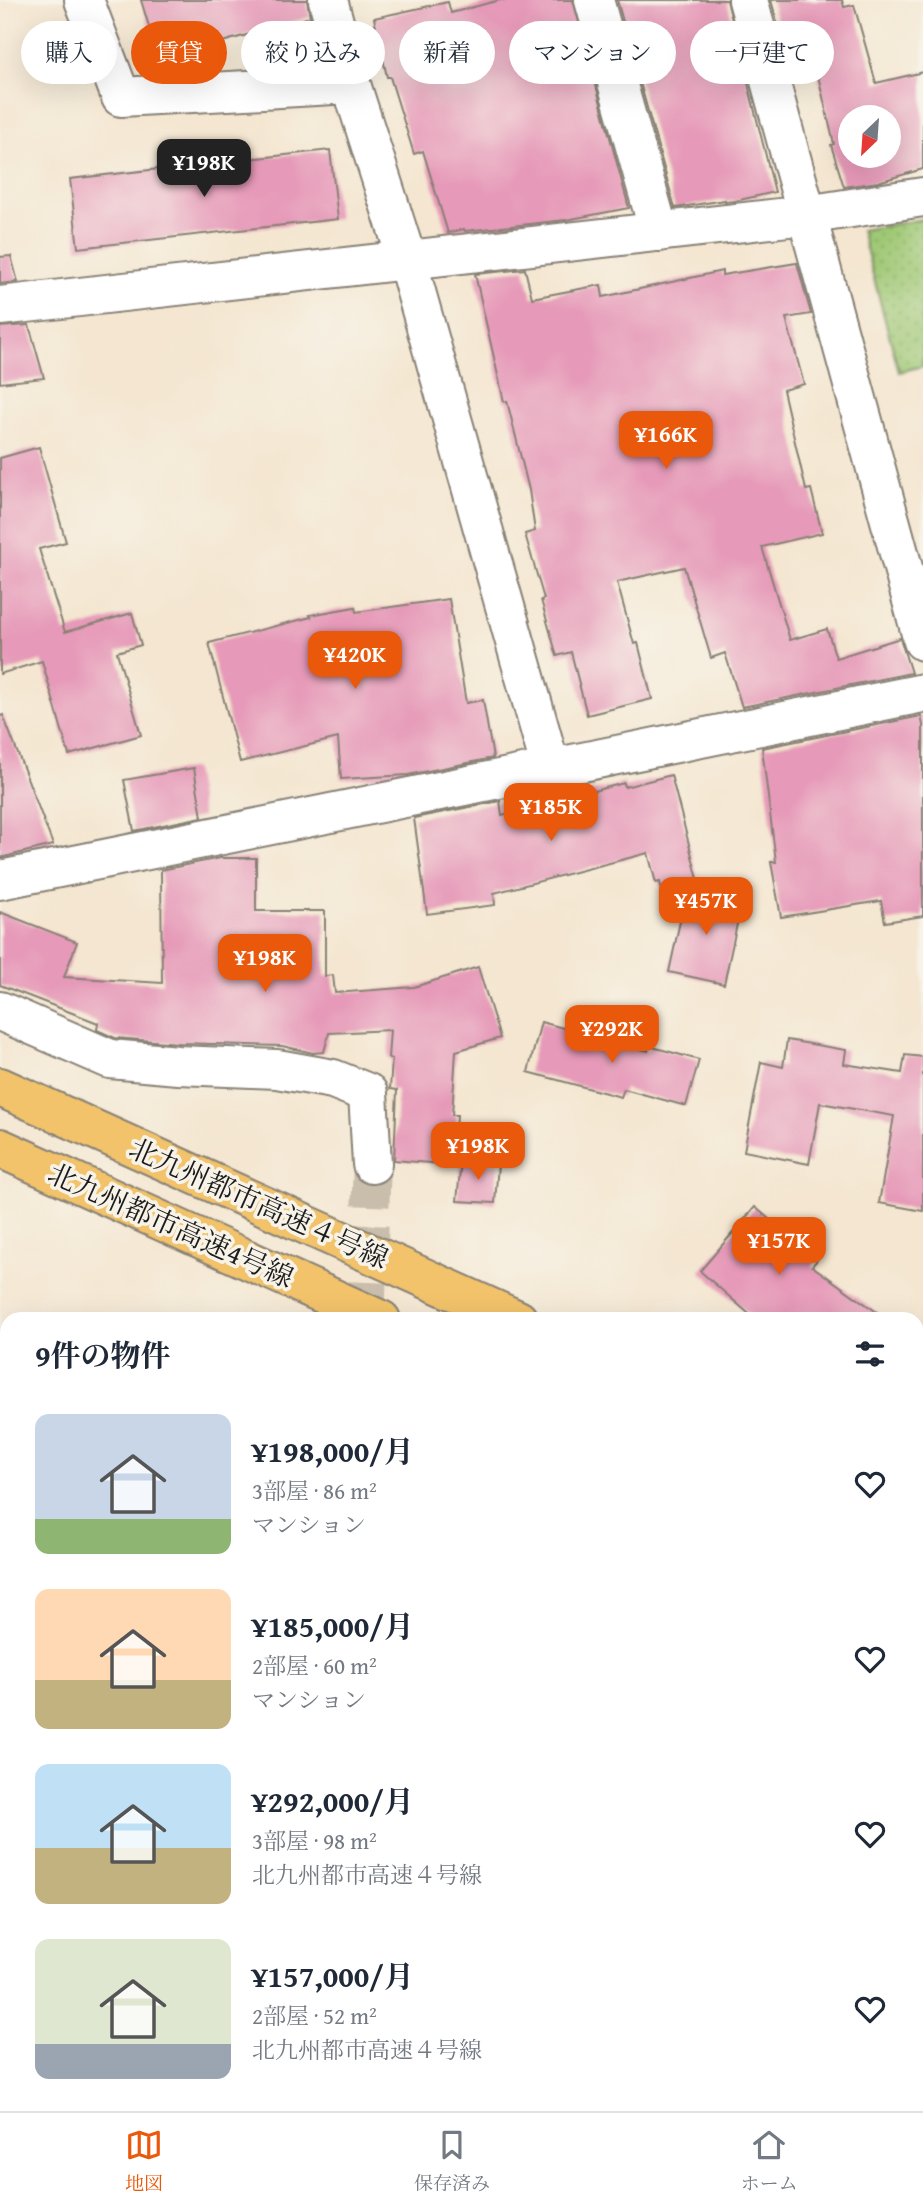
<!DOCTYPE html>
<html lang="ja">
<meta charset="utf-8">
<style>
:root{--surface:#fff;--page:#f6f6f7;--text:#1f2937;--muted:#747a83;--line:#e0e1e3;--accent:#ea580c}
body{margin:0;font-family:"Gentium Book Plus","Noto Serif JP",serif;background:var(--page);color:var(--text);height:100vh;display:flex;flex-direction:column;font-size:26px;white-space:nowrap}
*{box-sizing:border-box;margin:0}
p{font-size:23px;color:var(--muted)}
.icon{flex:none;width:38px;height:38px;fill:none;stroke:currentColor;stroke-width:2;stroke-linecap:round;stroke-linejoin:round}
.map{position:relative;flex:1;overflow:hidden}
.drawer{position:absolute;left:0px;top:1312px;width:924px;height:800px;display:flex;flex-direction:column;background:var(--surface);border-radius:21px 21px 0 0;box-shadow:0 7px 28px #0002}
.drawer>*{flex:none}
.hud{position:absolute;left:21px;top:21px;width:882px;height:63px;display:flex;gap:14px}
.needle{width:46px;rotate:205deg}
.tools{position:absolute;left:838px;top:105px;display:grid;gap:14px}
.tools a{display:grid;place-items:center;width:63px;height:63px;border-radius:50%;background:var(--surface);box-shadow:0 7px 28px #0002;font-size:35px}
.price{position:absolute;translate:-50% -60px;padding:0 16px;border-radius:14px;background:var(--accent);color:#fff;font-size:23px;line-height:46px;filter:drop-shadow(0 2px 4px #0008)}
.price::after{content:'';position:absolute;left:50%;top:42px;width:21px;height:16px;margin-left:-10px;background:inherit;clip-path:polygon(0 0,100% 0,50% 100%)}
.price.selected{background:#222;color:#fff}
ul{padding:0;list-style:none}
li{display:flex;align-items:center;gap:21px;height:175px;padding:0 35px}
li span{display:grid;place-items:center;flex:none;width:196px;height:140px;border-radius:14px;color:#555}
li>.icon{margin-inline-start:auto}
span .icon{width:84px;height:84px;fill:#fffc;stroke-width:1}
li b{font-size:30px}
h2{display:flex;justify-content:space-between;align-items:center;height:84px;padding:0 35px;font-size:30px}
.tag{padding:0 24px;border-radius:32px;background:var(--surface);box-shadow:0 7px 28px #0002;font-size:24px;line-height:63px}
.tag.selected{background:var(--accent);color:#fff}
.tabs{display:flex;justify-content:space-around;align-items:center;height:98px;border-top:2px solid var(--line);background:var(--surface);font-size:19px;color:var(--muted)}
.tabs a{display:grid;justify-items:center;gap:4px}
.tabs .selected{color:var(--accent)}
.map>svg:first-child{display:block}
</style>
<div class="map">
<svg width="923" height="2111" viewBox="0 0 923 2111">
<defs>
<pattern id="park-dots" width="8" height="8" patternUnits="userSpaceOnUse" patternTransform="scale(1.75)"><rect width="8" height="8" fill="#9fc875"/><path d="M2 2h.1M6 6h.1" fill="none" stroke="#88ab65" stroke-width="1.8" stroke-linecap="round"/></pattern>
</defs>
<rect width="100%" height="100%" fill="#f7f3e8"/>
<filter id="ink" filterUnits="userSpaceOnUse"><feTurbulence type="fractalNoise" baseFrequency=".0143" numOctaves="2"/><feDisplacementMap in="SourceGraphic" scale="14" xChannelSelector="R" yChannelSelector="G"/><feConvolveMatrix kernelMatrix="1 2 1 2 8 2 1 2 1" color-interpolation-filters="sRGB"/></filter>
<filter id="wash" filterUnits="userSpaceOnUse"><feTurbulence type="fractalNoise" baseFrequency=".00686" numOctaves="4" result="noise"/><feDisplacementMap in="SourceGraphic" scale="28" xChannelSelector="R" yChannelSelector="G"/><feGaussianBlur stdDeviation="1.57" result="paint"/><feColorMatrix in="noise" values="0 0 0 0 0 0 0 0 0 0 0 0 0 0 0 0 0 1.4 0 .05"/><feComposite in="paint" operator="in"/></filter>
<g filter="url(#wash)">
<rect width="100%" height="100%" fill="#f4e6d0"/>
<polygon fill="url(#park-dots)" stroke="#5e7248" stroke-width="2" points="923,219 923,366 899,372 861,230"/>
<g id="blocks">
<g fill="#e699b8" fill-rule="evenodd">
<polygon points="141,0 307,0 310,17 159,60"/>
<polygon points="500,0 573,0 629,208 566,220 465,231 464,229 448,233 423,151 414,154 390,77 387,77 374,18 448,2 451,13"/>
<polygon points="617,0 727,0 775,192 735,201 725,202 725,200 675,208"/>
<path d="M771,0H842L844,7L854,5L876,83L923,72V169L878,182L844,187L831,145L834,144L816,67L791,73ZM850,117H889V156H850Z"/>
<polygon points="330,150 338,219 78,248 70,179"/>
<polygon points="11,256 18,282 0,284 0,257"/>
<polygon points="797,263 811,314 786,318 804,384 783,390 806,490 811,489 822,533 762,547 790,640 827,629 836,658 900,638 911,673 742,707 725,653 711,658 684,567 617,582 634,644 638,643 652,699 587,715 571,652 557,656 541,600 544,599 525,534 535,531 529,490 507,401 504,402 475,274 525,269 532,298 601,285 603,297 722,271 722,275"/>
<polygon points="29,325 44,378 0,383 0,327"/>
<polygon points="39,447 66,542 39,549 65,632 132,613 141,645 117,652 141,735 69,755 42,661 0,674 0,458"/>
<polygon points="449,599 466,703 483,700 493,758 408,775 341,779 338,738 240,762 209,643 311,617 310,615 355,607 356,612"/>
<polygon points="3,715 53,845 0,858 0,716"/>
<polygon points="921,716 923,725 923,916 885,922 881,901 781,917 771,862 776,862 762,748"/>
<polygon points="194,768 202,817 134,831 124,780"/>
<polygon points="671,775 699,883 662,892 660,882 656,883 648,853 494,893 495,905 427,914 414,818 500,801 502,815 624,783 625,787"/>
<polygon points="220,858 256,858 256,911 325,911 325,976 333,975 335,993 414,987 478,967 500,1038 456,1051 452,1115 457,1115 454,1165 394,1160 397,1090 390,1089 392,1059 388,1058 390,1030 329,1033 324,1052 313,1053 282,1046 179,1043 115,1038 97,1030 98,1023 0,985 0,912 77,942 64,977 162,983 161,870"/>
<polygon points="687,889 742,901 724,984 669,972"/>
<polygon points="541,1022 648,1051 649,1046 699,1060 686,1106 624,1089 621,1097 528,1072"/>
<polygon points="787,1040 846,1050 844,1064 902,1073 905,1055 923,1057 923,1211 879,1203 894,1116 820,1103 809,1164 744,1151 761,1062 783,1067"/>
<polygon points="461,1161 498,1164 495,1203 457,1201"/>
<polygon points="755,1207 817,1260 812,1266 888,1320 756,1320 700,1271"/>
</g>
</g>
</g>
<g filter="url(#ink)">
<use href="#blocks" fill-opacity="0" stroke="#888176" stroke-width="2"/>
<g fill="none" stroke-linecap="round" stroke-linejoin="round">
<polyline stroke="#c9beac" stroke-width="38" stroke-dasharray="38 19" stroke-linecap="butt" points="366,1320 372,1164"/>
<defs>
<polyline id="lane" points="0,1743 7,1734"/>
<g id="street">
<polyline points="84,0 121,97 351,84"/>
<polyline points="328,0 351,84 407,260 551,769"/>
<polyline points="594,0 659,232"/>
<polyline points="748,0 923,641"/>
<polyline points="0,306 806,215 923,197"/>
<polyline points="0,880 923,693"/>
<polyline points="0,1011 110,1059 178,1065 277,1069 333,1079 368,1093 372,1164"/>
<polyline points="917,1972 923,1966"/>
<polyline points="0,1981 7,1987"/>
<polyline points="140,2105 146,2111"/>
<polyline points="789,2111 794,2105"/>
</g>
<g id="highway">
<polyline points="0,1087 518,1320"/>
<polyline points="0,1148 381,1320"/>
<polyline points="917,1501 923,1504"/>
<polyline points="917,1564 923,1567"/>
</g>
</defs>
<use href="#lane" stroke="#888176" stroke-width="24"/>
<use href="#street" stroke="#888176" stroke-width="42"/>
<use href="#highway" stroke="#888176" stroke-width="42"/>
<use href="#lane" stroke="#fff" stroke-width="21"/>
<use href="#street" stroke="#fff" stroke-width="38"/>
<use href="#highway" stroke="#f2c36a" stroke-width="38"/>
</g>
</g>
<g text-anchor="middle" stroke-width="7" stroke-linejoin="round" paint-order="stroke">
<g font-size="28" fill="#1c1c1c" stroke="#f7f3e8">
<text transform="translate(259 1203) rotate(24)" y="10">北九州都市高速４号線</text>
<text transform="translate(171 1225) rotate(24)" y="10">北九州都市高速4号線</text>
</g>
</g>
</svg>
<div class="tools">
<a><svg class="needle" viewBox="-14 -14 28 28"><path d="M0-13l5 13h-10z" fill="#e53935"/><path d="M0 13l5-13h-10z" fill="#747a83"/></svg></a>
</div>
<b class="price selected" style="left:204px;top:199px">¥198K</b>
<b class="price" style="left:666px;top:471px">¥166K</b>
<b class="price" style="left:355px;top:691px">¥420K</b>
<b class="price" style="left:551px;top:843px">¥185K</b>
<b class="price" style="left:706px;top:937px">¥457K</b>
<b class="price" style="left:265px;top:994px">¥198K</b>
<b class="price" style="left:612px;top:1065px">¥292K</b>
<b class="price" style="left:478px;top:1182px">¥198K</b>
<b class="price" style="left:779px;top:1277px">¥157K</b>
<div class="hud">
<a class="tag">購入</a>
<a class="tag selected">賃貸</a>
<a class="tag">絞り込み</a>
<a class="tag">新着</a>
<a class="tag">マンション</a>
<a class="tag">一戸建て</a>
</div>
<section class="drawer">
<h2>9件の物件<svg class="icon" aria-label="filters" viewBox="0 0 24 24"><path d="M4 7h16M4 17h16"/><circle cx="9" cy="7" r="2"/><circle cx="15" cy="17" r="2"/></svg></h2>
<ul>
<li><span style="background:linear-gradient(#c9d6e8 75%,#8fb573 0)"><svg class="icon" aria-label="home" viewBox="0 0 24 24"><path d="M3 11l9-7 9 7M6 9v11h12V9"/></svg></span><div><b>¥198,000/月</b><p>3部屋 · 86 m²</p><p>マンション</p></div><svg class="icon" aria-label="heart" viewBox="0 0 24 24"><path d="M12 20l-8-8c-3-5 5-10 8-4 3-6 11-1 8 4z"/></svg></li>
<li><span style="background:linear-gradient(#ffd9b3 65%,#c2b280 0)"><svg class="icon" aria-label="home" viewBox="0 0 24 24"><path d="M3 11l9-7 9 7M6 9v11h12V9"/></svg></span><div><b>¥185,000/月</b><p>2部屋 · 60 m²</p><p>マンション</p></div><svg class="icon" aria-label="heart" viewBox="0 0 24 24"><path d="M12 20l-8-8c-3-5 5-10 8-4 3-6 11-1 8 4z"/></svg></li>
<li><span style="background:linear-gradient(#bfe0f5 60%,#c2b280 0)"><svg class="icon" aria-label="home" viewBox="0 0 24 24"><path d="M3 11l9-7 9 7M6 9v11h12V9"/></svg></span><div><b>¥292,000/月</b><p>3部屋 · 98 m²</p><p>北九州都市高速４号線</p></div><svg class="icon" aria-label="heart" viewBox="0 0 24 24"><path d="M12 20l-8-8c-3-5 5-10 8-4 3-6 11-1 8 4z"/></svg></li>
<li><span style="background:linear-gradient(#dfe7d0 75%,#9aa5b1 0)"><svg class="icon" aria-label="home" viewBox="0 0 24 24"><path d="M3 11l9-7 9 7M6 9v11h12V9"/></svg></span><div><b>¥157,000/月</b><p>2部屋 · 52 m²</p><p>北九州都市高速４号線</p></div><svg class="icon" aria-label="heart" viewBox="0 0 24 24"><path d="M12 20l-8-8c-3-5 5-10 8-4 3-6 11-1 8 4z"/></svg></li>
</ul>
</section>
</div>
<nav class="tabs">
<a class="selected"><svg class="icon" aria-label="map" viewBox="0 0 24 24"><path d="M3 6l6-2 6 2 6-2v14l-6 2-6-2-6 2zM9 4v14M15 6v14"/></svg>地図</a>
<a><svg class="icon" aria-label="saved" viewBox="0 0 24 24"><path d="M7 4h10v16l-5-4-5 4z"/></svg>保存済み</a>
<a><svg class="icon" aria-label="home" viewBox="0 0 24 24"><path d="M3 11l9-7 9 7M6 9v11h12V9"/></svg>ホーム</a>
</nav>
